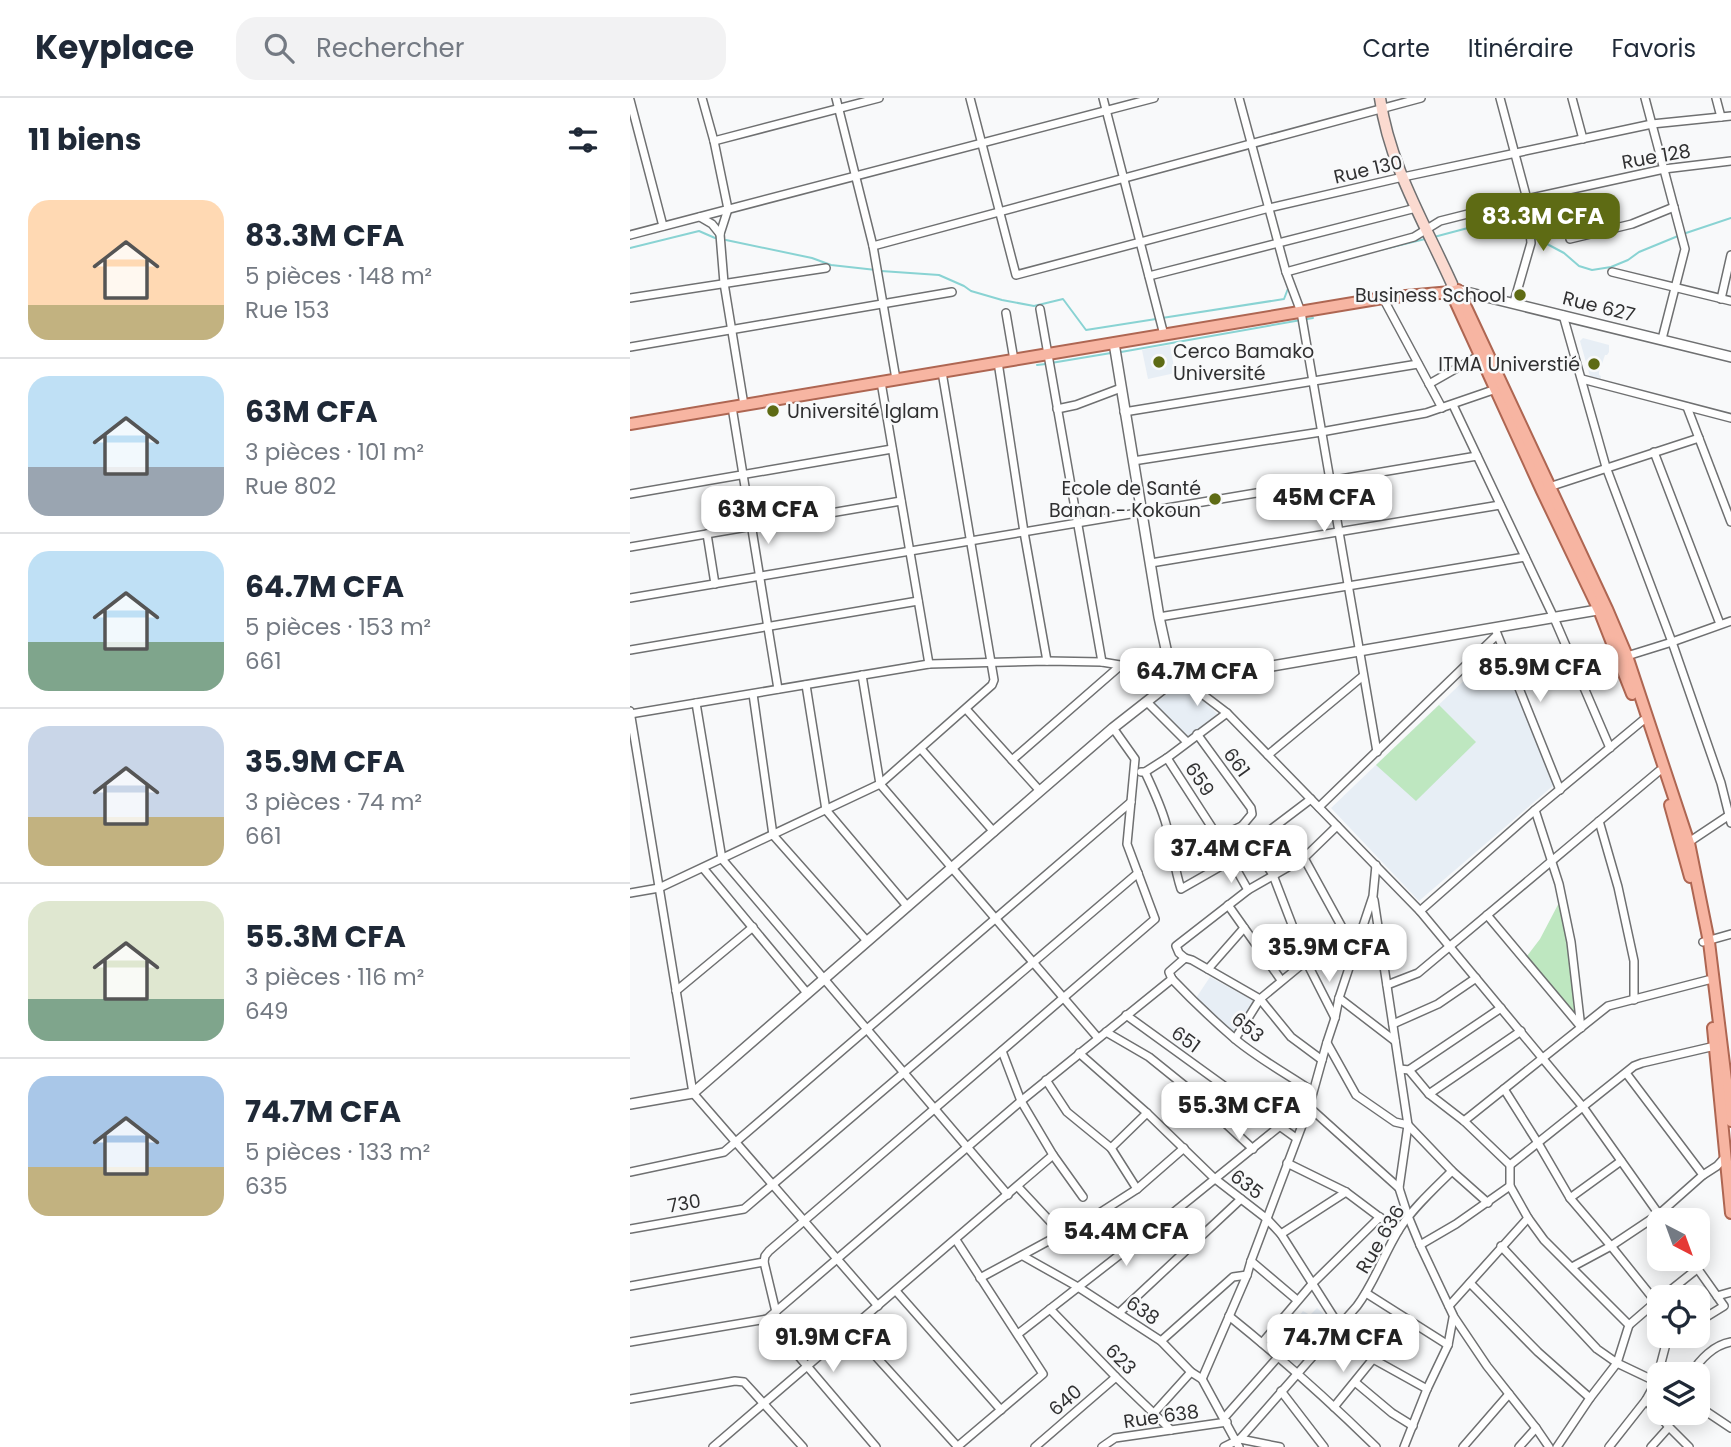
<!DOCTYPE html>
<html lang="fr">
<meta charset="utf-8">
<style>
:root{--surface:#fff;--page:#f2f2f3;--text:#1f2937;--muted:#747a83;--line:#e0e1e3;--accent:#5e6b14}
body{margin:0;font-family:Poppins,sans-serif;background:var(--page);color:var(--text);height:100vh;display:flex;flex-direction:column;font-size:26px;white-space:nowrap}
*{box-sizing:border-box;margin:0}
p{font-size:23px;color:var(--muted)}
.icon{flex:none;width:38px;height:38px;fill:none;stroke:currentColor;stroke-width:2;stroke-linecap:round;stroke-linejoin:round}
.map{position:relative;flex:1;overflow:hidden}
.drawer{display:flex;flex-direction:column;background:var(--surface);width:630px}
.drawer>*{flex:none}
.needle{width:46px;rotate:139deg}
.tools{position:absolute;left:1017px;top:1110px;display:grid;gap:14px}
.tools a{display:grid;place-items:center;width:63px;height:63px;border-radius:14px;background:var(--surface);box-shadow:0 4px 18px #0003;font-size:35px}
.price{position:absolute;translate:-50% -60px;padding:0 16px;border-radius:14px;background:#fff;color:#222;font-size:23px;line-height:46px;filter:drop-shadow(0 2px 4px #0008)}
.price::after{content:'';position:absolute;left:50%;top:42px;width:21px;height:16px;margin-left:-10px;background:inherit;clip-path:polygon(0 0,100% 0,50% 100%)}
.price.selected{background:var(--accent);color:#fff}
ul{padding:0;list-style:none}
li{display:flex;align-items:center;gap:21px;height:175px;padding:0 28px}
li+li{border-top:2px solid var(--line)}
li span{display:grid;place-items:center;flex:none;width:196px;height:140px;border-radius:21px;color:#555}
li>.icon{margin-inline-start:auto}
span .icon{width:84px;height:84px;fill:#fffc;stroke-width:1}
li b{font-size:30px}
h2{display:flex;justify-content:space-between;align-items:center;height:84px;padding:0 28px;font-size:30px}
header{display:flex;align-items:center;gap:42px;box-sizing:border-box;height:98px;padding:0 35px;background:var(--surface);border-bottom:2px solid var(--line)}
header strong{font-size:33px}
nav{display:flex;gap:38px;margin-inline-start:auto;font-size:24px}
.search{width:490px;height:63px;background:var(--page);display:flex;align-items:center;gap:18px;box-sizing:border-box;padding:0 24px;border-radius:21px;color:var(--muted);font-size:26px}
main{display:flex;flex:1;min-height:0}
.map>svg:first-child{display:block}
</style>
<header>
<strong>Keyplace</strong>
<div class="search"><svg class="icon" aria-label="search" viewBox="0 0 24 24"><circle cx="10" cy="10" r="6"/><path d="M15 15l6 6"/></svg>Rechercher</div>
<nav><a>Carte</a><a>Itinéraire</a><a>Favoris</a></nav>
</header>
<main>
<section class="drawer">
<h2>11 biens<svg class="icon" aria-label="filters" viewBox="0 0 24 24"><path d="M4 7h16M4 17h16"/><circle cx="9" cy="7" r="2"/><circle cx="15" cy="17" r="2"/></svg></h2>
<ul>
<li><span style="background:linear-gradient(#ffd9b3 75%,#c2b280 0)"><svg class="icon" aria-label="home" viewBox="0 0 24 24"><path d="M3 11l9-7 9 7M6 9v11h12V9"/></svg></span><div><b>83.3M CFA</b><p>5 pièces · 148 m²</p><p>Rue 153</p></div></li>
<li><span style="background:linear-gradient(#bfe0f5 65%,#9aa5b1 0)"><svg class="icon" aria-label="home" viewBox="0 0 24 24"><path d="M3 11l9-7 9 7M6 9v11h12V9"/></svg></span><div><b>63M CFA</b><p>3 pièces · 101 m²</p><p>Rue 802</p></div></li>
<li><span style="background:linear-gradient(#bfe0f5 65%,#7fa58c 0)"><svg class="icon" aria-label="home" viewBox="0 0 24 24"><path d="M3 11l9-7 9 7M6 9v11h12V9"/></svg></span><div><b>64.7M CFA</b><p>5 pièces · 153 m²</p><p>661</p></div></li>
<li><span style="background:linear-gradient(#c9d6e8 65%,#c2b280 0)"><svg class="icon" aria-label="home" viewBox="0 0 24 24"><path d="M3 11l9-7 9 7M6 9v11h12V9"/></svg></span><div><b>35.9M CFA</b><p>3 pièces · 74 m²</p><p>661</p></div></li>
<li><span style="background:linear-gradient(#dfe7d0 70%,#7fa58c 0)"><svg class="icon" aria-label="home" viewBox="0 0 24 24"><path d="M3 11l9-7 9 7M6 9v11h12V9"/></svg></span><div><b>55.3M CFA</b><p>3 pièces · 116 m²</p><p>649</p></div></li>
<li><span style="background:linear-gradient(#a9c7e8 65%,#c2b280 0)"><svg class="icon" aria-label="home" viewBox="0 0 24 24"><path d="M3 11l9-7 9 7M6 9v11h12V9"/></svg></span><div><b>74.7M CFA</b><p>5 pièces · 133 m²</p><p>635</p></div></li>
</ul>
</section>
<div class="map">
<svg width="1101" height="1349" viewBox="0 0 1101 1349">
<rect width="100%" height="100%" fill="#f8f9fa"/>
<g fill="#e7eef5">
<polygon points="953,240 979,247 979,254 977,257 975,257 969,274 969,277 971,278 970,284 961,282 950,243"/>
<polygon points="540,247 545,275 518,281 512,252"/>
<polygon points="869,549 925,686 789,803 701,710"/>
<polygon points="540,594 568,596 588,617 556,642 523,606"/>
<polygon points="580,879 626,904 604,939 566,900"/>
<polygon points="687,1210 694,1216 681,1228 669,1218 673,1213 680,1217"/>
<polygon points="651,1228 668,1244 654,1260 635,1245"/>
</g>
<g fill="#bee7c0">
<polygon points="809,607 846,644 786,703 746,667"/>
<polygon points="932,799 951,930 894,862 910,841"/>
</g>
<g fill="none" stroke-linecap="round" stroke-linejoin="round">
<g stroke="#89d3d3" stroke-width="2">
<polyline points="1053,136 1101,120"/>
<polyline points="902,138 934,155 949,168 962,172 981,169 998,162 1009,154 1048,138"/>
<polyline points="804,139 853,126 869,120 897,135"/>
<polyline points="96,142 182,160 201,167 246,172"/>
<polyline points="0,150 69,133 85,140"/>
<polyline points="750,152 795,141"/>
<polyline points="251,173 309,177 334,188 341,193 372,202 404,208 433,201 456,232 526,221"/>
<polyline points="532,220 654,201 659,188"/>
<polyline points="677,221 683,220"/>
<polyline points="491,254 671,222"/>
<polyline points="421,265 481,255"/>
<polyline points="407,267 416,266"/>
</g>
<defs>
<g id="minor">
<polyline points="72,0 84,43 98,111 90,136 94,185 114,307"/>
<polyline points="206,0 243,148 266,281"/>
<polyline points="340,0 386,177 639,110 773,79 1022,26 1101,18"/>
<polyline points="473,0 534,237"/>
<polyline points="609,0 656,174 671,214 747,654"/>
<polyline points="870,0 897,101 901,145 884,204"/>
<polyline points="942,0 953,41"/>
<polyline points="1015,0 1055,151 1032,241"/>
<polyline points="1086,0 1091,19"/>
<polyline points="0,2 33,128"/>
<polyline points="84,43 249,0"/>
<polyline points="70,119 82,126 90,136"/>
<polyline points="0,137 524,0"/>
<polyline points="940,141 1002,126 1044,109"/>
<polyline points="243,148 791,0"/>
<polyline points="656,174 784,139 810,123 897,101 1034,71 1101,63"/>
<polyline points="982,174 1101,203"/>
<polyline points="519,178 786,110"/>
<polyline points="0,200 196,170"/>
<polyline points="753,200 812,310"/>
<polyline points="1091,201 1101,157"/>
<polyline points="410,211 472,564"/>
<polyline points="376,215 384,262"/>
<polyline points="933,217 976,369 1042,544 1091,685 1101,725"/>
<polyline points="0,249 322,194"/>
<polyline points="368,264 394,434 417,563"/>
<polyline points="952,281 1101,320"/>
<polyline points="251,284 299,566"/>
<polyline points="799,286 850,257"/>
<polyline points="823,307 924,520 980,650"/>
<polyline points="102,309 148,591"/>
<polyline points="1057,309 1101,424"/>
<polyline points="427,311 446,307 491,290"/>
<polyline points="494,314 788,266"/>
<polyline points="1024,354 1090,526"/>
<polyline points="503,363 691,334 796,315 866,291"/>
<polyline points="919,389 1069,340"/>
<polyline points="0,396 262,351"/>
<polyline points="77,436 85,486"/>
<polyline points="0,449 271,403"/>
<polyline points="521,465 870,407"/>
<polyline points="0,500 847,358"/>
<polyline points="529,519 895,459"/>
<polyline points="866,533 930,692"/>
<polyline points="0,552 288,503"/>
<polyline points="997,558 1042,544 1101,523"/>
<polyline points="232,577 250,686 468,940"/>
<polyline points="947,577 989,560"/>
<polyline points="555,583 597,615 790,813 953,1009 1033,1122"/>
<polyline points="176,587 196,712 277,808"/>
<polyline points="123,596 143,737 237,843"/>
<polyline points="517,604 557,644"/>
<polyline points="66,605 92,761 378,1097"/>
<polyline points="336,611 410,693"/>
<polyline points="0,613 63,995 248,1208"/>
<polyline points="0,616 299,566 417,563 472,564 526,573 543,583"/>
<polyline points="567,636 621,710 622,716 612,728 588,739"/>
<polyline points="291,651 364,734"/>
<polyline points="638,657 733,578"/>
<polyline points="537,660 588,739 618,792"/>
<polyline points="382,662 490,568"/>
<polyline points="511,674 515,674 537,660 597,615"/>
<path d="M515,674C523,691 531,708 536,726C542,747 544,770 551,791L600,763"/>
<polyline points="689,709 867,537"/>
<polyline points="905,712 929,786 941,844 951,930"/>
<polyline points="969,723 988,789 1004,863 1004,902"/>
<polyline points="612,728 643,777 676,863 705,920"/>
<polyline points="623,745 681,701"/>
<polyline points="1056,746 1101,716"/>
<polyline points="674,760 725,853"/>
<polyline points="73,770 177,895"/>
<polyline points="0,795 29,790 250,686 362,587 364,582 312,274"/>
<polyline points="744,802 778,1027 769,1090 778,1118 790,1147 826,1126 880,1088"/>
<polyline points="598,807 651,882"/>
<polyline points="790,813 905,712 1012,623 1018,620"/>
<polyline points="857,817 951,929"/>
<polyline points="1073,844 1101,836"/>
<polyline points="555,860 549,855 546,848 618,792 674,760 707,728"/>
<polyline points="578,871 614,830"/>
<polyline points="542,881 539,874 555,860 562,862 630,901 661,939 692,962"/>
<path d="M542,881C562,902 583,922 605,941C629,961 657,976 682,993"/>
<polyline points="757,887 788,875 1029,673"/>
<polyline points="46,893 123,829"/>
<polyline points="709,900 765,943"/>
<polyline points="496,917 666,1040"/>
<polyline points="763,926 808,906 846,880"/>
<polyline points="476,934 519,959 555,988 623,1051"/>
<polyline points="605,941 630,901 676,863"/>
<polyline points="697,945 726,997 765,1024 778,1027 822,1073 858,1105"/>
<polyline points="449,955 517,1015 584,1080 637,1121 651,1136 710,1229 743,1261 797,1291"/>
<polyline points="770,971 779,972 799,996 834,1023 880,1067 880,1088 898,1120 914,1142 999,1227 987,1265 960,1300 927,1349"/>
<polyline points="779,972 871,910"/>
<polyline points="996,975 1073,1077"/>
<polyline points="416,982 437,1014 481,1050 507,1091"/>
<polyline points="874,991 908,1045 940,1100 981,1148 1026,1204"/>
<polyline points="799,996 891,933"/>
<polyline points="679,1009 769,1090"/>
<polyline points="834,1023 978,908 1078,882"/>
<polyline points="481,1050 517,1015"/>
<polyline points="423,1057 453,1099"/>
<polyline points="657,1065 716,1094 768,1133"/>
<polyline points="880,1067 1004,968 1012,965 1085,948"/>
<polyline points="0,1074 94,1054 501,704"/>
<polyline points="388,1089 432,1136"/>
<polyline points="940,1100 991,1063"/>
<polyline points="0,1131 114,1111 508,775"/>
<polyline points="651,1136 716,1094"/>
<polyline points="326,1142 413,1276 327,1349"/>
<polyline points="790,1147 824,1219 857,1268 906,1330"/>
<polyline points="871,1148 967,1251 987,1265 1029,1285"/>
<polyline points="393,1158 448,1189 531,1243 561,1274 572,1281 609,1349"/>
<polyline points="1060,1160 1094,1208 1068,1224"/>
<polyline points="621,1163 667,1202"/>
<polyline points="942,1169 981,1148 1029,1116 1073,1077 1087,1068 1096,1058"/>
<polyline points="350,1180 468,1116 507,1091 554,1050"/>
<polyline points="840,1185 908,1254 960,1300"/>
<polyline points="0,1188 134,1164"/>
<polyline points="266,1193 371,1312"/>
<polyline points="736,1195 818,1247"/>
<polyline points="1087,1198 1101,1194"/>
<polyline points="1032,1199 1067,1171"/>
<polyline points="819,1208 898,1120"/>
<polyline points="420,1211 486,1279 541,1332"/>
<polyline points="146,1214 134,1164 135,1158 139,1153 525,821 497,746 505,661 483,630"/>
<polyline points="489,1215 611,1101"/>
<path d="M599,1218C650,1259 699,1303 746,1349"/>
<polyline points="137,1221 246,1349"/>
<polyline points="999,1227 1028,1202"/>
<polyline points="221,1231 328,1349"/>
<polyline points="388,1236 533,1123 650,1028"/>
<polyline points="531,1243 603,1179 617,1177"/>
<polyline points="0,1244 137,1221 391,1003 542,881"/>
<polyline points="632,1245 682,1186 750,1119"/>
<path d="M1061,1276C1070,1261 1084,1247 1101,1244"/>
<polyline points="572,1281 617,1177 621,1163 679,1009 697,944 705,920 709,900 743,798 746,767"/>
<polyline points="725,1284 762,1315 783,1328"/>
<polyline points="651,1293 694,1349"/>
<polyline points="0,1301 105,1283 114,1284 173,1349"/>
<polyline points="1016,1302 1039,1329 1059,1349"/>
<polyline points="1068,1308 1101,1330"/>
<polyline points="704,1309 743,1261"/>
<polyline points="524,1315 561,1274"/>
<polyline points="594,1320 648,1259"/>
<polyline points="610,1341 650,1349"/>
<polyline points="83,1349 423,1057 391,1003 372,953"/>
<polyline points="405,1349 486,1279"/>
<polyline points="472,1349 485,1340 597,1324"/>
<path d="M594,1349L610,1341L727,1208C745,1184 754,1155 770,1130C784,1109 804,1091 822,1073"/>
<polyline points="774,1349 797,1291 818,1247 823,1220"/>
<polyline points="833,1349 879,1296"/>
<polyline points="889,1349 906,1330 919,1349"/>
<polyline points="979,1349 1016,1302 1026,1284 1037,1242 1045,1237"/>
<polyline points="1021,1349 1039,1329"/>
</g>
<g id="tertiary">
<polyline points="828,192 1101,259"/>
<polyline points="484,245 529,519 543,583"/>
<polyline points="0,1006 63,995 410,693 483,630 543,583 555,583 973,511"/>
</g>
<path id="secondary" d="M750,0C759,66 795,126 822,186L821,194"/>
<g id="primary">
<polyline points="821,194 912,393 969,512 1002,596"/>
<polyline points="0,326 753,200 821,194 828,192 977,511 997,558 1059,745 1079,844 1101,1023"/>
<polyline points="1040,707 1060,779"/>
<polyline points="1083,930 1101,1115"/>
</g>
</defs>
<use href="#minor" stroke="#6f7071" stroke-width="10"/>
<use href="#tertiary" stroke="#6f7071" stroke-width="12"/>
<use href="#secondary" stroke="#6f7071" stroke-width="13"/>
<use href="#primary" stroke="#ae6652" stroke-width="14"/>
<use href="#minor" stroke="#fff" stroke-width="7"/>
<use href="#tertiary" stroke="#fff" stroke-width="9"/>
<use href="#secondary" stroke="#fbdad0" stroke-width="10"/>
<use href="#primary" stroke="#f7b5a2" stroke-width="10"/>
</g>
<g fill="#5e6b14" stroke="#f8f9fa" stroke-width="2.5">
<circle cx="890" cy="197" r="7"/>
<circle cx="529" cy="264" r="7"/>
<circle cx="964" cy="266" r="7"/>
<circle cx="143" cy="313" r="7"/>
<circle cx="585" cy="401" r="7"/>
</g>
<g text-anchor="middle" stroke-width="5" stroke-linejoin="round" paint-order="stroke">
<g font-size="19" fill="#303031" stroke="#f8f9fa">
<text transform="translate(1026 58) rotate(-10)" y="7">Rue 128</text>
<text transform="translate(738 71) rotate(-13)" y="7">Rue 130</text>
<text transform="translate(969 208) rotate(14)" y="7">Rue 627</text>
<text transform="translate(607 664) rotate(54)" y="7">661</text>
<text transform="translate(570 681) rotate(57)" y="7">659</text>
<text transform="translate(618 929) rotate(39)" y="7">653</text>
<text transform="translate(556 941) rotate(36)" y="7">651</text>
<text transform="translate(617 1086) rotate(38)" y="7">635</text>
<text transform="translate(54 1105) rotate(-10)" y="7">730</text>
<text transform="translate(750 1141) rotate(-59)" y="7">Rue 636</text>
<text transform="translate(513 1212) rotate(34)" y="7">638</text>
<text transform="translate(491 1261) rotate(45)" y="7">623</text>
<text transform="translate(435 1302) rotate(-41)" y="7">640</text>
<text transform="translate(531 1318) rotate(-8)" y="7">Rue 638</text>
</g>
<g font-size="19" fill="#303031" stroke="#f8f9fa" text-anchor="end">
<text x="876" y="204">Business School</text>
<text x="543" y="260" text-anchor="start">Cerco Bamako<tspan x="543" dy="22">Université</tspan></text>
<text x="950" y="273">ITMA Universtié</text>
<text x="157" y="320" text-anchor="start">Université Iglam</text>
<text x="571" y="397">Ecole de Santé<tspan x="571" dy="22">Banan - Kokoun</tspan></text>
</g>
</g>
</svg>
<div class="tools">
<a><svg class="needle" viewBox="-14 -14 28 28"><path d="M0-13l5 13h-10z" fill="#e53935"/><path d="M0 13l5-13h-10z" fill="#747a83"/></svg></a>
<a><svg class="icon" aria-label="locate" viewBox="0 0 24 24"><circle cx="12" cy="12" r="6"/><path d="M12 2v4M12 18v4M2 12h4M18 12h4"/></svg></a>
<a><svg class="icon" aria-label="layers" viewBox="0 0 24 24"><path d="M12 4l9 5-9 5-9-5zM3 14l9 5 9-5"/></svg></a>
</div>
<b class="price selected" style="left:913px;top:155px">83.3M CFA</b>
<b class="price" style="left:694px;top:436px">45M CFA</b>
<b class="price" style="left:138px;top:448px">63M CFA</b>
<b class="price" style="left:910px;top:606px">85.9M CFA</b>
<b class="price" style="left:567px;top:610px">64.7M CFA</b>
<b class="price" style="left:601px;top:787px">37.4M CFA</b>
<b class="price" style="left:699px;top:886px">35.9M CFA</b>
<b class="price" style="left:609px;top:1044px">55.3M CFA</b>
<b class="price" style="left:496px;top:1170px">54.4M CFA</b>
<b class="price" style="left:203px;top:1276px">91.9M CFA</b>
<b class="price" style="left:713px;top:1276px">74.7M CFA</b>
</div>
</main>
